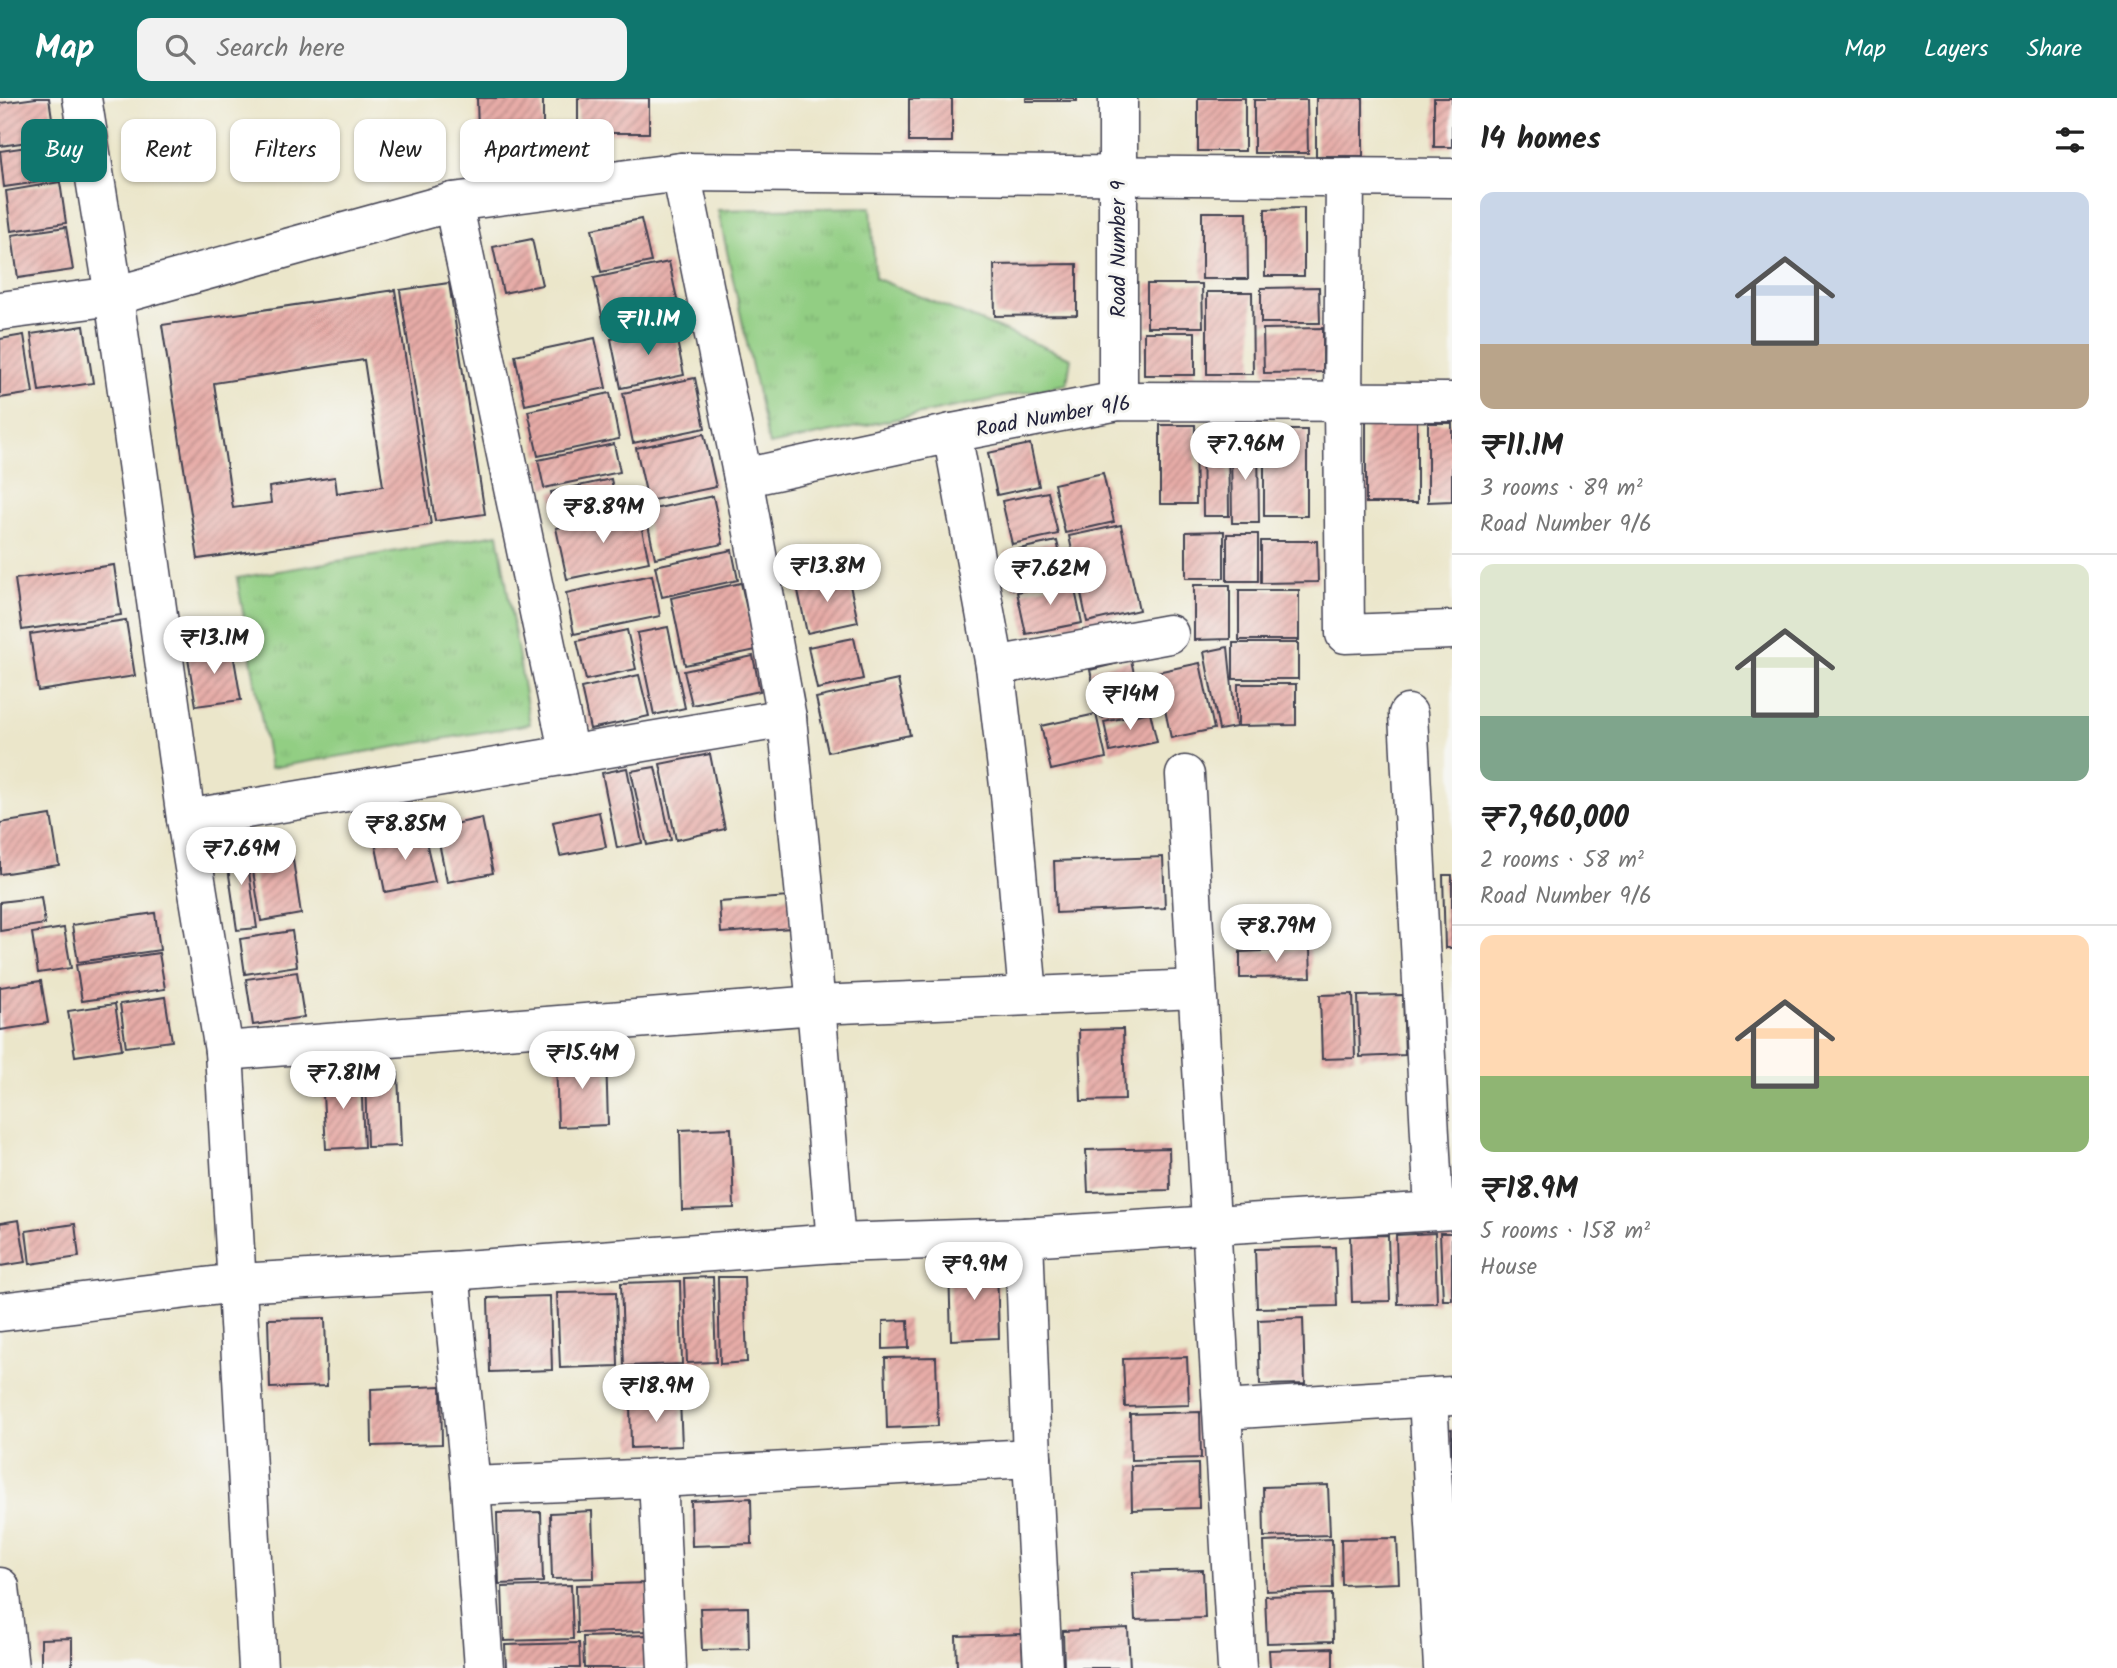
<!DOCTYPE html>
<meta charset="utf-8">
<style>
:root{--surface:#fff;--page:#f2f2f2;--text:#222;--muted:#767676;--line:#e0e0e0;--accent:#0f766e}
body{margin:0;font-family:Kalam,sans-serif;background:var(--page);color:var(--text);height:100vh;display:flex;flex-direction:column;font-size:26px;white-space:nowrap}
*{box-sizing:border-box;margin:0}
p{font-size:23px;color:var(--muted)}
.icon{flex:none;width:38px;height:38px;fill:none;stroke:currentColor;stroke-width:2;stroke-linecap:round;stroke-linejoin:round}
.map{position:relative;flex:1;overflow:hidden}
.panel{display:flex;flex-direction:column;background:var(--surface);width:665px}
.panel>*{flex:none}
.banner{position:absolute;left:21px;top:21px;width:665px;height:63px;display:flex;gap:14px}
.price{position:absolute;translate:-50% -60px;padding:0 16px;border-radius:24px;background:#fff;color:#222;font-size:23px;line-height:46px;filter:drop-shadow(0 2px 4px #0008)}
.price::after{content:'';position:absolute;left:50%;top:42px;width:21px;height:16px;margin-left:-10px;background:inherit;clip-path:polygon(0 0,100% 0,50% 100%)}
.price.selected{background:var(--accent);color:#fff}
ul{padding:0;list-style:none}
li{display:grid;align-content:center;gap:14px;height:371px;padding:0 28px}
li+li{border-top:2px solid var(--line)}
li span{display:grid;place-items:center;height:217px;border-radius:14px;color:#555}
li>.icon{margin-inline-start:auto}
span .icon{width:126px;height:126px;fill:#fffc;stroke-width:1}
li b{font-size:30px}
h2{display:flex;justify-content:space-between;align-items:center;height:84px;padding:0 28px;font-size:30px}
.chip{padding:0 24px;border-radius:14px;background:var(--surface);box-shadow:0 2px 5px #0004;font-size:24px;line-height:63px}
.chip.selected{background:var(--accent);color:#fff}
header{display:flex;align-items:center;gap:42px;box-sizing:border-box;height:98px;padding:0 35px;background:var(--accent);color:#fff}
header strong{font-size:33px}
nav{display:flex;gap:38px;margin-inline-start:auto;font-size:24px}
.search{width:490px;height:63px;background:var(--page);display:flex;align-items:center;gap:18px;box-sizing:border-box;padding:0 24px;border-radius:14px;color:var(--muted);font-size:26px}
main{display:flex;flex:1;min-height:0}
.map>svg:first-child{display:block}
</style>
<header>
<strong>Map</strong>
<div class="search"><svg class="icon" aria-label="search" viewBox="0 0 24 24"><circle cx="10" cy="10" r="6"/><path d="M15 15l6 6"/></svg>Search here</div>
<nav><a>Map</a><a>Layers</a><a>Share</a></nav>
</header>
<main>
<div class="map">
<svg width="1452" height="1570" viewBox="0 0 1452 1570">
<defs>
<pattern id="park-tufts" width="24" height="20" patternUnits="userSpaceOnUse" patternTransform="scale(1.75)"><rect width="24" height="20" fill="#92ce83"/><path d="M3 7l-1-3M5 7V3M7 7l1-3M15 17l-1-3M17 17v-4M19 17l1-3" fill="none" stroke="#7eb172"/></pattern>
<pattern id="building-hatch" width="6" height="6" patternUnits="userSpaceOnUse" patternTransform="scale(1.75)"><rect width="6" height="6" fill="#e7aca7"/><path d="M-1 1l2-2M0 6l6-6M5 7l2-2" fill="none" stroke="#bb8c89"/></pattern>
</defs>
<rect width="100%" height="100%" fill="#f6f6f2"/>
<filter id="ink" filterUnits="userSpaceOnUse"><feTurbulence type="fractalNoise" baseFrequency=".0143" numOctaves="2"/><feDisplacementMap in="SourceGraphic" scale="14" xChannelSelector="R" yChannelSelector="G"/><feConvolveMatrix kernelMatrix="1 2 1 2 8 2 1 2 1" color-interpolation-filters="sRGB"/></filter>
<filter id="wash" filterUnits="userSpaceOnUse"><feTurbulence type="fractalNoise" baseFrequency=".00686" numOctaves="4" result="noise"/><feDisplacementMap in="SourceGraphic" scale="28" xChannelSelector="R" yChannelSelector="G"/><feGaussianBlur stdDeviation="1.57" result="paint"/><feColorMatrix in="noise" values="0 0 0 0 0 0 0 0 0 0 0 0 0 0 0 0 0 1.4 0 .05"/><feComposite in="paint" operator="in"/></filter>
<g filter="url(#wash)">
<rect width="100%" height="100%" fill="#ebe6ca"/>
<g fill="url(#park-tufts)" stroke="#5a785f" stroke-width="2">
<polygon points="871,109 875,180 1071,260 1067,286 769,347 718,112"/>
<polygon points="498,436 530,626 270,670 237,480"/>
</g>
<g id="blocks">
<g fill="url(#building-hatch)" fill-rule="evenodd">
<polygon points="36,0 49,0 55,40 0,48 0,5"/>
<polygon points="477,0 543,0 543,33 478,33"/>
<rect x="578" y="0" width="71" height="35"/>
<rect x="1026" y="0" width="51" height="3"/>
<rect x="1198" y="0" width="47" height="53"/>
<rect x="1316" y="0" width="47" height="58"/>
<rect x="1434" y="0" width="18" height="49"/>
<rect x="909" y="1" width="43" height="43"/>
<polygon points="1254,2 1307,2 1308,55 1254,55"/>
<polygon points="54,45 60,81 4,89 0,53"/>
<polygon points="60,84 66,125 11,133 6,93"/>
<polygon points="1304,110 1304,178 1265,178 1265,111"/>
<polygon points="1202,114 1247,114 1248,181 1202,181"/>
<polygon points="641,121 651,164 601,174 592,131"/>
<polygon points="66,129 73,172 18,180 12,137"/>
<polygon points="532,141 542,187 503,195 493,149"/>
<polygon points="669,164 680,215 605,231 594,180"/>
<polygon points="1077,166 1077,217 995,218 994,167"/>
<polygon points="449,185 485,416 435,423 400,192"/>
<polygon points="1147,186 1202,186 1203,229 1147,229"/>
<polygon points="1319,189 1320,225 1261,225 1261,190"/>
<path d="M395,192L431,427L198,461L162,227ZM364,262L383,388L337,395L335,379L269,389L271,405L233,410L214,285Z"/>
<polygon points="1207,194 1252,194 1253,276 1207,276"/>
<polygon points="84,228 93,285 39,293 31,236"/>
<polygon points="674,228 684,277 621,290 611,241"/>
<polygon points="1323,230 1323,274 1264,275 1263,231"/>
<rect x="1144" y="234" width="51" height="43"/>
<polygon points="24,237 33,295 0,300 0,241"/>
<polygon points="595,240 606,290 525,307 515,257"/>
<polygon points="695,280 705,330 633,345 623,295"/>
<polygon points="610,295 619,341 538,358 528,313"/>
<rect x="1366" y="320" width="51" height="85"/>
<polygon points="1428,325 1452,325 1452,403 1428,404"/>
<polygon points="1160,327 1195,327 1196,406 1160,406"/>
<polygon points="1202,331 1228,331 1229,418 1203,418"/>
<rect x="1264" y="332" width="43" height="86"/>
<polygon points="704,336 716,389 648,403 636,350"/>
<polygon points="1231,343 1258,343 1259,425 1232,425"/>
<polygon points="614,346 620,374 544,390 538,362"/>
<polygon points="1030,346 1039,388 997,397 988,355"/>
<polygon points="1103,375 1114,424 1065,435 1054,386"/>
<polygon points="611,381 618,414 559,427 551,394"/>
<polygon points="1048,394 1058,436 1012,446 1002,403"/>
<polygon points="713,398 723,446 655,460 645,413"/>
<polygon points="638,413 649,464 567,481 556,430"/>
<polygon points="1121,427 1139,512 1087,524 1069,438"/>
<polygon points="1224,433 1224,480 1186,480 1186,434"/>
<rect x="1227" y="436" width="31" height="47"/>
<polygon points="1057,443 1065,479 1013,491 1005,454"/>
<polygon points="1261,443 1317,443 1318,484 1261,485"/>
<polygon points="732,452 738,482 662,499 655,468"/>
<polygon points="114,467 121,517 22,532 15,481"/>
<polygon points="652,477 660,518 574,536 566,495"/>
<polygon points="848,478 858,524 807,535 797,488"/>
<polygon points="1073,483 1082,525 1026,536 1017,494"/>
<polygon points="741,485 756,552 685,567 671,500"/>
<polygon points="1194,487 1230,487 1230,541 1194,542"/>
<rect x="1239" y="492" width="60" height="50"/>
<polygon points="126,522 135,578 38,593 30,536"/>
<polygon points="668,529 685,610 654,617 637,535"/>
<polygon points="627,532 636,571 586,582 577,543"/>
<polygon points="854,540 863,581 817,591 808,549"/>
<rect x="1233" y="545" width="65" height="36"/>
<polygon points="232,549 241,602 196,608 187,555"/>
<polygon points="1228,549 1236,629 1219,632 1204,554"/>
<polygon points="753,558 760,593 692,607 684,573"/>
<polygon points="1131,562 1142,611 1101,620 1090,572"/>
<polygon points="1200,565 1214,631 1171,640 1157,574"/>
<polygon points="639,577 649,618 590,631 581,590"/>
<polygon points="898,582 910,637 828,654 816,600"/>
<polygon points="1238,586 1296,586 1296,627 1238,628"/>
<polygon points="1150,614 1157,644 1110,654 1104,624"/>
<polygon points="1096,616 1106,660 1051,672 1041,628"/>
<polygon points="710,656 725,731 676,742 660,666"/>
<polygon points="655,669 671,742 647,747 631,673"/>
<polygon points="627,670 642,745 617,750 602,675"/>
<polygon points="599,714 606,749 560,758 553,724"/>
<polygon points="51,717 59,767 0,776 0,725"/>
<polygon points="482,720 493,775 447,784 436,730"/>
<polygon points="424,734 435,784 385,794 375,744"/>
<polygon points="290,742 301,816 261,823 249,748"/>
<polygon points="245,746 257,830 237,832 225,749"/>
<polygon points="1163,759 1165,810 1056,815 1054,763"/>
<polygon points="1443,777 1452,777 1452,850 1445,850"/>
<polygon points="41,799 45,826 0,833 0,804"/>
<polygon points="789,799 791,830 721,835 719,804"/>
<polygon points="155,815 160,852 78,864 72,827"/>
<polygon points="64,830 71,870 38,875 32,835"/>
<polygon points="292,833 297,868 245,876 240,841"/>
<polygon points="1310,851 1311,879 1240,880 1240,854"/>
<polygon points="159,855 165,891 82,903 76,867"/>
<polygon points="297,874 304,919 253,927 246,881"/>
<polygon points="41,883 48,925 0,932 0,889"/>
<polygon points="1353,896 1355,960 1322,961 1320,897"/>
<polygon points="1403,897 1405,957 1360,959 1358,898"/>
<polygon points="165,899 172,943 126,949 120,906"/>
<polygon points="115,906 122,951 75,958 68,913"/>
<polygon points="1123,931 1125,1002 1081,1003 1079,932"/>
<polygon points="606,956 608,1027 558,1029 556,958"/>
<polygon points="398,975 401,1048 367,1049 365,976"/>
<polygon points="361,976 364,1049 326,1051 322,978"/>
<polygon points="731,1030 734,1110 682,1112 680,1032"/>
<polygon points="1169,1050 1170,1092 1088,1094 1086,1052"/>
<polygon points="19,1122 26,1164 0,1168 0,1125"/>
<polygon points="75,1126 79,1159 30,1166 26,1133"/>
<polygon points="1435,1135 1437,1205 1398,1206 1396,1137"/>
<polygon points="1440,1135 1452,1135 1452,1202 1443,1202"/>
<polygon points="1388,1137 1390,1203 1352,1204 1350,1138"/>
<polygon points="1335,1149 1337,1208 1257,1210 1255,1151"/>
<polygon points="997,1167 999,1240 951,1242 949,1169"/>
<polygon points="713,1179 716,1264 687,1265 684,1180"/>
<polygon points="718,1179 744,1179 747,1264 720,1266"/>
<polygon points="680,1183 682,1266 624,1268 621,1185"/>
<polygon points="616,1194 618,1268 560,1270 557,1195"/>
<polygon points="550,1198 552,1272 490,1274 488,1200"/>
<polygon points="325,1220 327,1288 270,1290 268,1221"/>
<polygon points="1303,1220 1305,1286 1260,1287 1258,1222"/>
<polygon points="908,1222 909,1250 883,1251 883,1223"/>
<polygon points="936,1259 938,1328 887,1330 885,1260"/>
<polygon points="1187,1259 1189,1307 1125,1309 1123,1261"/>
<polygon points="441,1288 442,1346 372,1348 371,1291"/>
<polygon points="680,1303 682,1348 631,1350 630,1304"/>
<polygon points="1200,1314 1201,1360 1131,1362 1130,1316"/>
<polygon points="1452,1331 1452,1391 1446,1332"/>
<polygon points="1198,1366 1199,1410 1132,1412 1131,1368"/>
<polygon points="1328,1387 1330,1437 1264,1439 1263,1389"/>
<polygon points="751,1400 752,1446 692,1448 691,1403"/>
<polygon points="592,1413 594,1480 552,1481 550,1415"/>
<polygon points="541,1414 543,1484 499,1486 497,1415"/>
<polygon points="1397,1440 1399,1485 1342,1487 1341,1441"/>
<polygon points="1332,1441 1333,1490 1266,1493 1264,1444"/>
<polygon points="1203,1472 1205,1520 1135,1522 1133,1474"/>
<polygon points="648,1485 649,1533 577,1535 576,1487"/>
<polygon points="571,1487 573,1541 504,1543 502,1489"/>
<polygon points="1332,1496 1333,1543 1267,1545 1265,1498"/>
<polygon points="748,1509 749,1551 702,1552 700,1510"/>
<polygon points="1128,1530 1130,1570 1064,1570 1063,1533"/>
<polygon points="1022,1536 1023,1570 957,1570 956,1538"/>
<polygon points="649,1537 650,1570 584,1570 583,1539"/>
<polygon points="72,1540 72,1570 41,1570 41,1541"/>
<polygon points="579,1545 580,1570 506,1570 505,1547"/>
<polygon points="1333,1550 1333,1570 1270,1570 1269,1552"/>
</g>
</g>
</g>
<g filter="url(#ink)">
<use href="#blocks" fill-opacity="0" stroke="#403f50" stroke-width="2"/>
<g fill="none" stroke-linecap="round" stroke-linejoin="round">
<defs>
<g id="minor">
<polyline points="82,0 114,198 186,721 224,953 258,1570"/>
<polyline points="681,74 743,380 787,620 816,907 836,1145"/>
<polyline points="1345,79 1343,304 1345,536 1452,532"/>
<polyline points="453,104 569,657"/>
<polyline points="0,213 114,198 453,104 681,74 1452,80"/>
<polyline points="1118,303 1118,0"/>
<polyline points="952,335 995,568 1010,696 1028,897"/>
<polyline points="743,380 952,335 1118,303 1452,304"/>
<polyline points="995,568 1169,536"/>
<polyline points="1408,616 1434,1113"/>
<polyline points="1185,677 1237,1570"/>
<polyline points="186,721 787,620"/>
<polyline points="224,953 816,907 1197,891"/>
<polyline points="1024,1139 1032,1360 1043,1570"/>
<polyline points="450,1173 471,1388 484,1570"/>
<polyline points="0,1214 237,1185 450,1173 836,1145 1024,1139 1452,1112"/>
<polyline points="1428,1300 1443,1570"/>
<polyline points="1222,1312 1452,1298"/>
<polyline points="658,1380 667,1570"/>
<polyline points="471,1388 658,1380 1032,1360"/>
<polyline points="0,1489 9,1570"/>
</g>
</defs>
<use href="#minor" stroke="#403f50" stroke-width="41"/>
<use href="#minor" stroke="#fff" stroke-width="38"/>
</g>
</g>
<g text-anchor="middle" stroke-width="6" stroke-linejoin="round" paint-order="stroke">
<g font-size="21" fill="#22223b" stroke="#f6f6f2">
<text transform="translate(1118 151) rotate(-90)" y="7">Road Number 9</text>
<text transform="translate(1053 318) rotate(-10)" y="7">Road Number 9/6</text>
</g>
</g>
</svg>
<b class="price selected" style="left:648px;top:259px">₹11.1M</b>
<b class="price" style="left:1245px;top:384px">₹7.96M</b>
<b class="price" style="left:603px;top:447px">₹8.89M</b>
<b class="price" style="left:827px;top:506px">₹13.8M</b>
<b class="price" style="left:1050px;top:509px">₹7.62M</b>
<b class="price" style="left:214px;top:578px">₹13.1M</b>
<b class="price" style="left:1130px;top:634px">₹14M</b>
<b class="price" style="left:405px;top:764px">₹8.85M</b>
<b class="price" style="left:241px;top:789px">₹7.69M</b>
<b class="price" style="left:1276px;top:866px">₹8.79M</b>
<b class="price" style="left:582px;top:993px">₹15.4M</b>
<b class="price" style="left:343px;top:1013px">₹7.81M</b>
<b class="price" style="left:974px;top:1204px">₹9.9M</b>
<b class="price" style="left:656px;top:1326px">₹18.9M</b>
<div class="banner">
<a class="chip selected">Buy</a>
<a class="chip">Rent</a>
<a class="chip">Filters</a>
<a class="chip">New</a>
<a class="chip">Apartment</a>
</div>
</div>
<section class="panel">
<h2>14 homes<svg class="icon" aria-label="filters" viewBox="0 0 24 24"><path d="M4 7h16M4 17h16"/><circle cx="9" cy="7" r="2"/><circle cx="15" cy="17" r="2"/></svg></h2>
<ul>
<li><span style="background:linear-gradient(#c9d6e8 70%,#b9a48a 0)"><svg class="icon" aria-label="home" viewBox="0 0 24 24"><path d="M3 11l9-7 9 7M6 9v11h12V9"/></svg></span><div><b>₹11.1M</b><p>3 rooms · 89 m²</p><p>Road Number 9/6</p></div></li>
<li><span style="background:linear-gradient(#dfe7d0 70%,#7fa58c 0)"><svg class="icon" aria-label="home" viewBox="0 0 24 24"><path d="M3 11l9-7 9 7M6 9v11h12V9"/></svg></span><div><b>₹7,960,000</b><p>2 rooms · 58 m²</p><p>Road Number 9/6</p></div></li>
<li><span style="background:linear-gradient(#ffd9b3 65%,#8fb573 0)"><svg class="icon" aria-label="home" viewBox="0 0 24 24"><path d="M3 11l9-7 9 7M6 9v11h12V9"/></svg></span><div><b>₹18.9M</b><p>5 rooms · 158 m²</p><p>House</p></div></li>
</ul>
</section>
</main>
